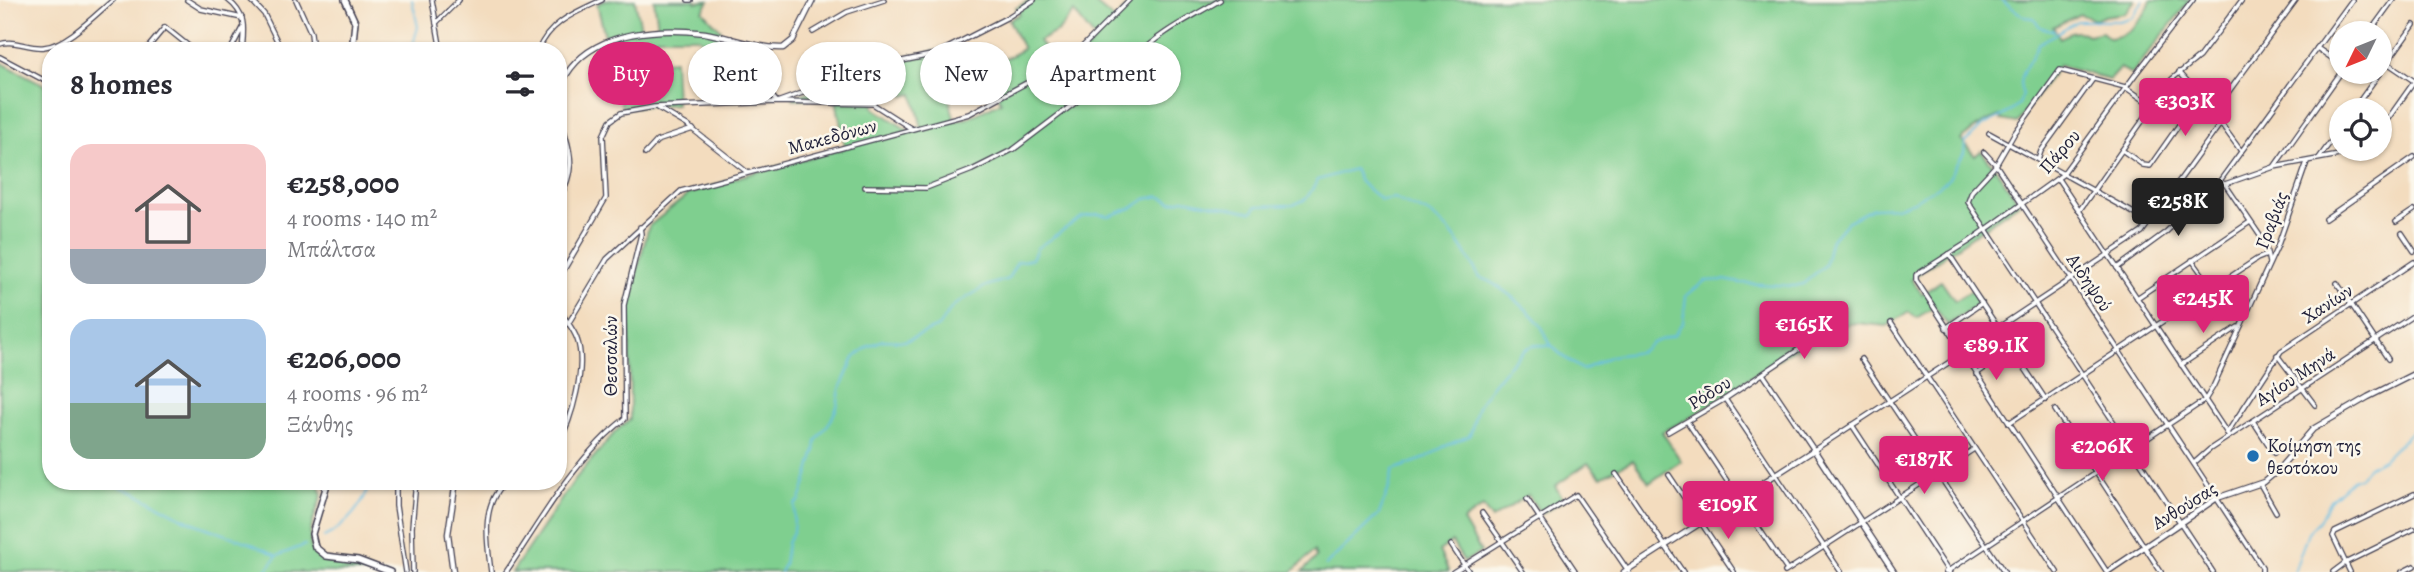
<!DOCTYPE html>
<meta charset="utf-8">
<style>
:root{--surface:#fff;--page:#f7f7f7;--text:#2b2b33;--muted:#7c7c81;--accent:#db2777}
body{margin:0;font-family:Alegreya,serif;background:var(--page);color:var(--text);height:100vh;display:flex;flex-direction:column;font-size:26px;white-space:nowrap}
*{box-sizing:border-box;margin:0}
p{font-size:23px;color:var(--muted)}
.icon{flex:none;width:38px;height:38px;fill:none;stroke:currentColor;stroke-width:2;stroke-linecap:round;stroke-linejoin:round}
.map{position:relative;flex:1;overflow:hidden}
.drawer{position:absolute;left:42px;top:42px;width:525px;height:448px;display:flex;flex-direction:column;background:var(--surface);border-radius:28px;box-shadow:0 2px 5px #0004}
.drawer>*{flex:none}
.guide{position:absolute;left:588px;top:42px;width:665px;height:63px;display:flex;gap:14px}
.needle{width:46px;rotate:227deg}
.tools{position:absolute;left:2329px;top:21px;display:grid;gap:14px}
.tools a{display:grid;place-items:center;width:63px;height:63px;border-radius:50%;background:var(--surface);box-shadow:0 2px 5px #0004;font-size:35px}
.price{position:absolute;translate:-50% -60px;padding:0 16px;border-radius:7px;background:var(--accent);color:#fff;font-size:23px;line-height:46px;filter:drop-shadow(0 2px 4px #0008)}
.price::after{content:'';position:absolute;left:50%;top:42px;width:21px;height:16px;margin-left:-10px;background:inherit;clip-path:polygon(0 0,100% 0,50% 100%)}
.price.selected{background:#222;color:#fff}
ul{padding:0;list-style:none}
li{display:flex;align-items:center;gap:21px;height:175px;padding:0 28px}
li span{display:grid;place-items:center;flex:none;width:196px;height:140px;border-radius:21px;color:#555}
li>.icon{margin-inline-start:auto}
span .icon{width:84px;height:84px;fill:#fffc;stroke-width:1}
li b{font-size:30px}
h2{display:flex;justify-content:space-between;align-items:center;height:84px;padding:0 28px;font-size:30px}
.pill{padding:0 24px;border-radius:32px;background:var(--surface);box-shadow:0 2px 5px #0004;font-size:24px;line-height:63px}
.pill.selected{background:var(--accent);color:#fff}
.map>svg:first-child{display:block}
</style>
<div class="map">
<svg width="2414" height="572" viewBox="0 0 2414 572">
<rect width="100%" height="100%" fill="#fbf7ec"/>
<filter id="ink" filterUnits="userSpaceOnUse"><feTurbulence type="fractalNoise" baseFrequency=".0143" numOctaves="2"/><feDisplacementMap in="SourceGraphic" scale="14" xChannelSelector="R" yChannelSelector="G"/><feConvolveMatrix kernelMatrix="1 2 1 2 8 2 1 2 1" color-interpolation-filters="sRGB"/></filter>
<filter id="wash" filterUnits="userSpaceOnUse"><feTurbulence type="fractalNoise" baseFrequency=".00686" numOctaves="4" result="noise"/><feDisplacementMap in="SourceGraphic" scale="28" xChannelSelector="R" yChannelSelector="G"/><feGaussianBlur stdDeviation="1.57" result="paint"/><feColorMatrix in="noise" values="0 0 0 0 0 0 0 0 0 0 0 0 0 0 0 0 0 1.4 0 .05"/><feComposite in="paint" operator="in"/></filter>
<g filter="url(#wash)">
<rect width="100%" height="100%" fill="#f3dcbe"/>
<g fill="#7fcf8f" stroke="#507865" stroke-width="2" fill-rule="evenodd">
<polygon points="606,0 635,0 641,28 658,26 654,0 695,0 695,2 709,1 703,11 721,30 717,50 697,37 656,37 658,62 674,60 676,104 622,108 614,75 630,71 617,34 605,36 597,4"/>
<path d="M1030,0H1091L1115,20L1130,4L1131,0H2135L2125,13L2104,16L2095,20L2080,14L2053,27L2060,38C2070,33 2077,29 2088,35L2102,32L2109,38C2129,37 2145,18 2151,0H2190L2132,74L2120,68L2109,80L2059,65L2017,123L2001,120L2000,116C1984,121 1972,129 1961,140L1975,156L1981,151L1993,165L2019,203L1911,279L1922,294L1941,281L1955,301L1972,290L1981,302L1948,325L1935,307L1916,318L1909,312L1887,326L1856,323L1826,328L1686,420L1662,432L1681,461L1649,483L1633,460L1601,477L1588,463L1555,486L1564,500L1541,514L1528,495L1492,519L1483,507L1463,521L1481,552L1464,562L1452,542L1439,551L1449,572H1302L1316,558L1314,551L1292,572H512L575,479L616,431L630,419L629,301L649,226L689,194L742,176L845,148L836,99H793V97L857,76L854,69L886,60L936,51L955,121L968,118L1001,102L986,69L1023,49L1009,20L1020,14L1016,8ZM1074,12L1096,40L1071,65L1060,71L1039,41L1058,31ZM902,86L904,96L913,94L922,128L909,131L874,108L872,92Z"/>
<path d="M0,62L51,88V481H317L322,495C314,520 294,556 334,564C339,565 345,563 351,564C358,565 365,569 372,572H0Z"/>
</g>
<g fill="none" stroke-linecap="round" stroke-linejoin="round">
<g stroke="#65bde2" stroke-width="2">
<polyline points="2001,0 2025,17 2034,18 2040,27 2055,31"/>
<polyline points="411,51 418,27 412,0"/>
<path d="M102,481C132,489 154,503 181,517C212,533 247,538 277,556"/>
<path d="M324,537C344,528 366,503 370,481"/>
<path d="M1326,565L1379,514L1388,491L1393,470L1426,458L1443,447L1469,436C1474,426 1474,414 1479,405C1485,393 1518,352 1529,347C1536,344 1543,345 1551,346"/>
<polyline points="265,572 277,556 305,545"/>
<path d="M780,572L784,565L787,543L793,532L795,505L800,500L806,483L815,451L816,441L831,420L837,407L840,389L854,358L867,347L883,340L905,341L938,327L953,306L986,286L1008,279L1017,262L1032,259L1037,248L1082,217L1098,214L1109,216L1132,208L1146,199L1159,196L1172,202L1184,199L1252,212L1257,206L1293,205L1306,199L1318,180L1354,169L1360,182L1381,200L1395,198C1406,206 1418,207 1429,214C1453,228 1467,255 1480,278C1497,282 1531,311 1541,326C1545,332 1547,340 1552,346C1560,355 1572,363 1583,370L1611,356L1640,352L1652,343L1674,335L1683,322L1686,296L1705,281L1724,280L1740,283L1795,286L1803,284L1825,265L1830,242L1847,222L1873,208L1896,207L1914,201L1947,181L1964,153L1965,143L1982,126L2008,113L2019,104L2023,94C2013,76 2032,62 2038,44L2077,21H2119L2133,17L2143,0"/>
<polyline points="2294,572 2308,532 2319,521 2330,500 2352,480 2360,477 2369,467 2384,459 2414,429"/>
</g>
</g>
</g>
<g filter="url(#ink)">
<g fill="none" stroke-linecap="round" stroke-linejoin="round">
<defs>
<g id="minor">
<polyline points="187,0 201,9 242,18"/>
<path d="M228,0C247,15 244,28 242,51"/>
<polyline points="251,0 264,14 282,51"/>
<polyline points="296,0 311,33 313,51"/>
<polyline points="432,0 441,51"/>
<polyline points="688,0 691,0"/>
<polyline points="436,23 459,0"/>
<polyline points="813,32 847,12 884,0"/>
<polyline points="2369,33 2393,0"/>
<polyline points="731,38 732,47 777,102 878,66 936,54 1008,17 1034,0"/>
<path d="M0,44C15,39 29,49 44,47C67,45 96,14 113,0"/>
<polyline points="2317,48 2342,65"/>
<polyline points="145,51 165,27 195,51"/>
<polyline points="230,51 242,28"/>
<path d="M538,51C549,22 576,12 602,0"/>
<polyline points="0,57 51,84"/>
<polyline points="2380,58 2414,81"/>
<polyline points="2179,72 2200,95 2241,151"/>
<polyline points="2153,106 2125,87 2060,70 2014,134 1996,165 1972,191 1968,202 2213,572"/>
<polyline points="658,108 687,125 747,172"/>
<polyline points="2353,110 2414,25"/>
<polyline points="2213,113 2296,0"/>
<polyline points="2380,130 2414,82"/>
<polyline points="1989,133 2150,222"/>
<polyline points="2122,150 2143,165 2150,166 2200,95"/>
<polyline points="1984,152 1996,165 2262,567 2262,572"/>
<polyline points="645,154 657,141 693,129"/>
<polyline points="2319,158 2342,126"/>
<polyline points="2038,160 2041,151 2093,79"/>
<polyline points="558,162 566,141"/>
<polyline points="2274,167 2342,71"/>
<polyline points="2058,179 2229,436"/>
<polyline points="2219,182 2225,184 2274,167 2339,155 2355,149"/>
<polyline points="2225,184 2265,243 2269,263"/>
<path d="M865,187L926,188L972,170L1014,149L1137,56C1161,31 1191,18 1220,0"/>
<polyline points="2079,211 2172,79 2199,57 2242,0"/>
<polyline points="2325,219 2414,157"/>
<polyline points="2396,222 2414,210"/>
<polyline points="2402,233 2414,251"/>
<polyline points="1949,254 2046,400"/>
<polyline points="2192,260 2213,289"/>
<polyline points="2117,268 2166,232 2219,182 2352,0"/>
<polyline points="558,280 606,198 603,136 610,121 621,113 654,107 777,102 873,104 912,129"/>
<polyline points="2337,283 2388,359"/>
<polyline points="2137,298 2250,222"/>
<path d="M558,306C563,318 573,327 577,339C587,366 572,420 558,444"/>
<polyline points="1891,323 2057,572"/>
<polyline points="568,324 607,259 681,191 969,114 1069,60 1129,0"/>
<polyline points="1999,327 2142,232 2221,123"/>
<polyline points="1946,328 1982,303"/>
<polyline points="2277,355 2315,405"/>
<polyline points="1861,359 2004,572"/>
<polyline points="2181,365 2238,327"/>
<polyline points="1763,374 1814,450 1962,354"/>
<polyline points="1976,374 2013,349"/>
<polyline points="1725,399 1841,572"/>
<polyline points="2055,410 2161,572"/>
<polyline points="2253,421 2274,453"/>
<polyline points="1688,423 1787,570"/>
<polyline points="2009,423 2257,259 2267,255"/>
<polyline points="1852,425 1948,571 2205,400 2213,387 2278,245 2307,162"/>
<polyline points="1668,432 1725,399 1817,337 1834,329"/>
<polyline points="2227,433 2281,351 2414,262"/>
<polyline points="2194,463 2210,449 2414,315"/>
<polyline points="1616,474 1683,572"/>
<polyline points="1669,475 1734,572"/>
<polyline points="319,481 325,489"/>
<polyline points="396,481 396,506 406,572"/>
<polyline points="2260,484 2276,512"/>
<polyline points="1527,499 1576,572"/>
<polyline points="1482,513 1523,572"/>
<polyline points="1451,545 1469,572"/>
<polyline points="413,572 412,527 416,481"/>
<path d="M491,572C487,542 480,503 507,481"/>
<path d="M506,572C540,522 576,456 625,419L624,305L641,234L640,227"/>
<polyline points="1453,572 1576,495 1629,572"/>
<polyline points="1785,572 1974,449"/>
<polyline points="2107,572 1916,280 1916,275 1970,241 2062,175 2135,75 2193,0"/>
<polyline points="2333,572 2345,563 2414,529"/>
<polyline points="2350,572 2333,536 2335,532 2414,494"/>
<polyline points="2402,572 2414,566"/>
</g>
<g id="tertiary">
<path d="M558,200C585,152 558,142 559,97C559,86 564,77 571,68C600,31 661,27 705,33C730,37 758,49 783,48L793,40L813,0"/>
<polyline points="453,572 448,534 456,481"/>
<polyline points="1624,572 1814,450 1894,572"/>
<polyline points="1946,572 1949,572"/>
<polyline points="2107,572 2217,498 2264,482 2277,471 2313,429 2368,397 2414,374"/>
</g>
<g id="secondary">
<polyline points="345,0 355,22 352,51"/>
<polyline points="328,481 312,534 315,547 326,556 358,560 390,572"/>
</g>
</defs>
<use href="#minor" stroke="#413e4f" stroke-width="6"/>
<use href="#tertiary" stroke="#413e4f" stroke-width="7"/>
<use href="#secondary" stroke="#413e4f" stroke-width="8"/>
<use href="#minor" stroke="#fff" stroke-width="3.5"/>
<use href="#tertiary" stroke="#fff" stroke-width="4.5"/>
<use href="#secondary" stroke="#fff" stroke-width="5"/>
</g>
</g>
<circle fill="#1f6fb2" stroke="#fbf7ec" stroke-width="2.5" cx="2253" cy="456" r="7"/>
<g text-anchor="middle" stroke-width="5" stroke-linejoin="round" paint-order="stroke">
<g font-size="19" fill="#22223b" stroke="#fbf7ec">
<text transform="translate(832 136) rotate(-15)" y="7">Μακεδόνων</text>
<text transform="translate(2059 151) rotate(-49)" y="7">Πάρου</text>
<text transform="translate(2271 220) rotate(-69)" y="7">Γραβιάς</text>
<text transform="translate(2090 282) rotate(56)" y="7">Αιδηψού</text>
<text transform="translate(2327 303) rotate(-33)" y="7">Χανίων</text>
<text transform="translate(610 356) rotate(-90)" y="7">Θεσσαλών</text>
<text transform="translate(2295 376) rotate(-33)" y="7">Αγίου Μηνά</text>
<text transform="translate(1709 392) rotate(-32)" y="7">Ρόδου</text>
<text transform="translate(2184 505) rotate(-32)" y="7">Ανθούσας</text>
</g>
<g font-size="19" fill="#22223b" stroke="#fbf7ec" text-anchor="start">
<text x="2267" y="452">Κοίμηση της<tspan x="2267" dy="22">θεοτόκου</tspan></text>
</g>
</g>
</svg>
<div class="tools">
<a><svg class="needle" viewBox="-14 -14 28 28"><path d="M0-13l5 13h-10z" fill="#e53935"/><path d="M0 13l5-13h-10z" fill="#7c7c81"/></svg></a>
<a><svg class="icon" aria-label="locate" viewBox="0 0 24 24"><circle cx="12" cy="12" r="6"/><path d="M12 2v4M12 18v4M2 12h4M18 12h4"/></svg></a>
</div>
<b class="price" style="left:2185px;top:138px">€303K</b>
<b class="price selected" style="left:2178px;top:238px">€258K</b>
<b class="price" style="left:2203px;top:335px">€245K</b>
<b class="price" style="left:1804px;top:361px">€165K</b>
<b class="price" style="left:1996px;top:382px">€89.1K</b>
<b class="price" style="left:2102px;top:483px">€206K</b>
<b class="price" style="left:1924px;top:496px">€187K</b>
<b class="price" style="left:1728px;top:541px">€109K</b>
<div class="guide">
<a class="pill selected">Buy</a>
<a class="pill">Rent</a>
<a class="pill">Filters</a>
<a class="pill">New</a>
<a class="pill">Apartment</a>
</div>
<section class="drawer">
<h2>8 homes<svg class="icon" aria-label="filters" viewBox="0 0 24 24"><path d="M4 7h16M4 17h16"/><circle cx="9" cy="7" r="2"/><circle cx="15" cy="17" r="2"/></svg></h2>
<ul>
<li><span style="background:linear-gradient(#f6c9c9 75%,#9aa5b1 0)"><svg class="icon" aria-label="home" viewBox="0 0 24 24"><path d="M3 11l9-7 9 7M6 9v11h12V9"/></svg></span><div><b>€258,000</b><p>4 rooms · 140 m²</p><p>Μπάλτσα</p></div></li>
<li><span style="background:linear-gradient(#a9c7e8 60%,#7fa58c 0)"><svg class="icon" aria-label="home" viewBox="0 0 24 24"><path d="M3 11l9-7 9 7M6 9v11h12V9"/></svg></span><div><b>€206,000</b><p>4 rooms · 96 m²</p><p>Ξάνθης</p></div></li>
</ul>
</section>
</div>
